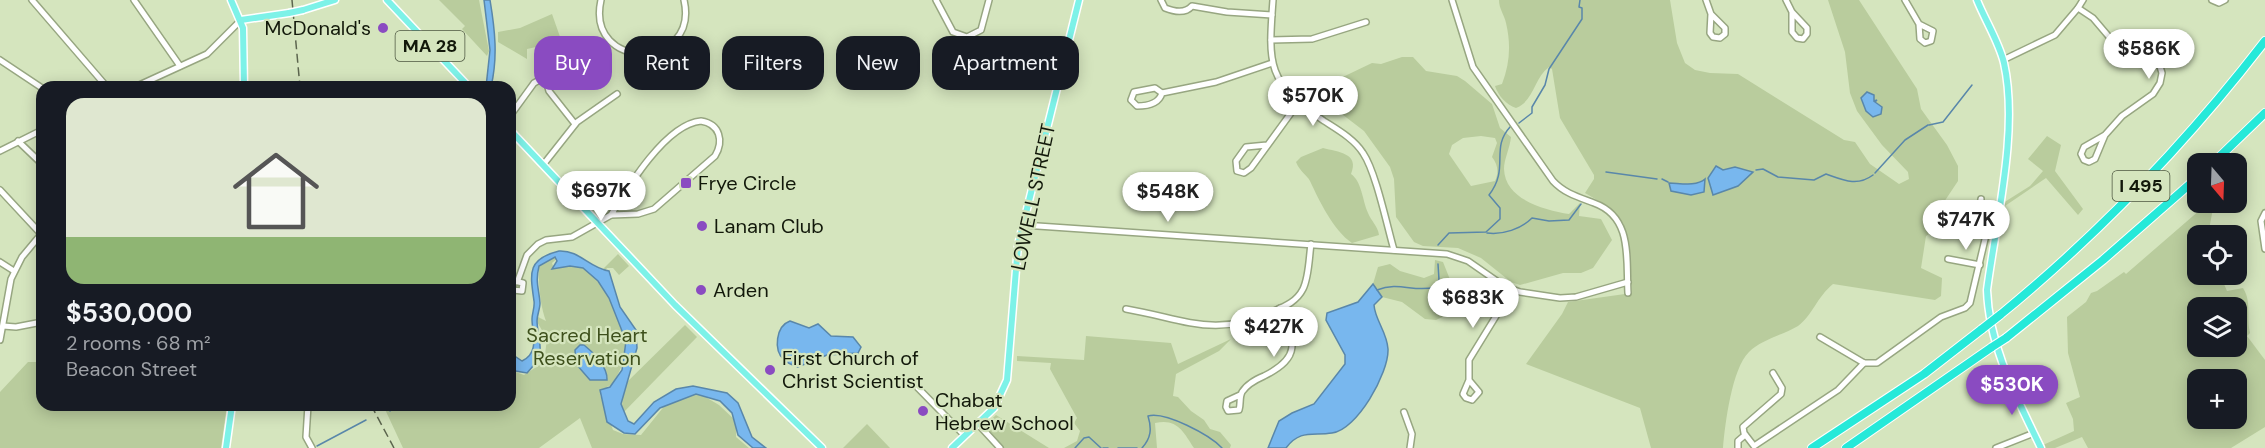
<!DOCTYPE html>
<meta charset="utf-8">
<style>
:root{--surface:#171b24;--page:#20242c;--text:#f1f3f6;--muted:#9ea1a6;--accent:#8a4bc1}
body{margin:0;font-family:"DM Sans",sans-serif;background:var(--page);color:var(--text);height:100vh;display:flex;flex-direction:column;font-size:22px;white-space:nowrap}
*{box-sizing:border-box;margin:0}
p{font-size:20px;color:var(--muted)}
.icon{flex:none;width:33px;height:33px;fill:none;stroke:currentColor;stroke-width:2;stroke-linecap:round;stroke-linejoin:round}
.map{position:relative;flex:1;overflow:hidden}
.side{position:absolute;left:36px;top:81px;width:480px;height:330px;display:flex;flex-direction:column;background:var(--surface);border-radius:18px;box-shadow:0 3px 15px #0003}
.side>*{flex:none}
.guide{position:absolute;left:534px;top:36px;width:570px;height:54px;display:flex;gap:12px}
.needle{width:39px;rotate:161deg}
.controls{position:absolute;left:2187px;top:153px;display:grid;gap:12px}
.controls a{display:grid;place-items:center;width:60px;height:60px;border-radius:12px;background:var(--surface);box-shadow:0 3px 15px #0003;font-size:30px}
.price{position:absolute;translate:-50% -51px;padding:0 14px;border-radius:21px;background:#fff;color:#222;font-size:20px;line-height:39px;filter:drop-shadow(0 2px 3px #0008)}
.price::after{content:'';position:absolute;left:50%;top:36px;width:18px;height:14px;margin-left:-9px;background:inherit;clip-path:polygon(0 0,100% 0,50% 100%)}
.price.active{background:var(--accent);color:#fff}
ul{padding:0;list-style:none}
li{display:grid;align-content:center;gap:12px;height:318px;padding:0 30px}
li span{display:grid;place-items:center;height:186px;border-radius:18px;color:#555}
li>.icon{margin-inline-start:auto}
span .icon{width:108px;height:108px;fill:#fffc;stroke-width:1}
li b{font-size:26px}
.tag{padding:0 21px;border-radius:18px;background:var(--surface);box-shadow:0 3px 15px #0003;font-size:21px;line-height:54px}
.tag.active{background:var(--accent);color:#fff}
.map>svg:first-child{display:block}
</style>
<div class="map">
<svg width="2265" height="448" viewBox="0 0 2265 448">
<rect width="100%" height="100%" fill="#d5e5be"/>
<g fill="#b9cc9d" fill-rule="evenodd">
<polygon points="439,0 479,0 489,51 487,56 462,29 465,26"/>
<path d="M1499,0H1670L1677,43L1685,63L1695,70L1710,73L1738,74L1844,140L1855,142L1870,164L1899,184L1909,179L1908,172L1882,145L1857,111L1850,93L1845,52L1828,0H1859L1917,89L1921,109L1947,145L1958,166V181L1942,205L1944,212L1955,226L1951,233L1935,230L1926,236L1921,268L1942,278L1941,296L1935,300L1833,284C1817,297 1812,316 1798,326C1783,335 1762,339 1749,352C1732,368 1725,424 1723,448H1651L1640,408L1526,364L1562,314L1568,302L1632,293L1629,242L1623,223L1609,207L1585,193L1594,179V175L1560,118L1552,69L1549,67C1534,78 1534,101 1516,108C1506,105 1498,95 1495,86L1502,84C1510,63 1511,44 1506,23C1504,14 1499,9 1499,0Z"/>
<polygon points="552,14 565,51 547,62 536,47 527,49 527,59 498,42 498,32 520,28"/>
<path d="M1402,57H1413L1426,71L1457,76L1465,81L1492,104L1500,128L1511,137C1510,148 1504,159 1504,169C1505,200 1545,210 1569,214L1580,203L1579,216L1601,219L1612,240L1593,268L1581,273H1563L1520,285L1511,282L1481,258L1458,248L1423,246L1414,242L1396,217L1394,179L1390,167L1364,131L1321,98L1326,85L1372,63L1381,64ZM1481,136L1495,138L1497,143L1492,157C1498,165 1499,172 1495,181L1471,186L1449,154L1452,145L1463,138Z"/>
<polygon points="2047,136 2061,145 2055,171 2083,209 2078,215 2046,178 2002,208 2003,203 2030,186 2043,171 2028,159"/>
<path d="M1323,148C1338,152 1360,153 1351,174C1362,182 1362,199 1368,213C1371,221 1378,226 1379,235L1352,243C1333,230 1319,200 1310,181C1307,175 1300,172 1296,162L1301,157Z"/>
<path d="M2208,203H2214L2208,235L2198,236V274L2220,275L2227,291L2243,288C2252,302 2246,317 2250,333L2247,336L2265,360V427L2231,448H2088L2082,437L2055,448H2045L2043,445L2074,431L2073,419L2066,403L2080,397L2068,353L2067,317L2086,302L2091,293L2097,291L2124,272L2126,274ZM2198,308H2236V346H2198ZM2198,380H2236V418H2198Z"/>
<polygon points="618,254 629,266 619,275 613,268 607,268 605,271 603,269"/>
<path d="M560,256L552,263L553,266L581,260C595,276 627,319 628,340C629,357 618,370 614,385L608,386L600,395L613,430L623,434L641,435L666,404L697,392L719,405L736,421V437L749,448H592L580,418L539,448H403L383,405H510V370L524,375L544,362L547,339L536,320L537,312L538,317L546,321C540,306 537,276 540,259Z"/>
<polygon points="1435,260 1443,262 1455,292 1453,312 1436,320 1425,319 1402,302 1382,297 1373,284 1378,267 1390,264 1400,271 1424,278 1434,274"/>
<polygon points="685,325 697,337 621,415 624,385"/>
<path d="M1086,336L1171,343L1178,364L1231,339L1219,351L1176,374L1173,396L1178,397L1191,411L1204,420L1210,429L1220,432L1231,445L1230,448H1194C1183,431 1177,418 1155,423L1157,448H1064L1077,441L1080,431L1074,423L1077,418L1050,369L1051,363L1017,361V356L1084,360Z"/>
<polygon points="28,362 42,362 42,405 227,405 221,448 0,448 0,392"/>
<polygon points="996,415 1049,448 1004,448 984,426"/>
<polygon points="867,424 890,448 843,448"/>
</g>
<g fill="#78b7ee" stroke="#5987aa" stroke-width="1.5">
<path d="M484,0H490C495,30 498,57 491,87H486L490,50Z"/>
<polygon points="1867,92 1874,95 1874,101 1877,100 1875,102 1882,107 1881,114 1873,117 1866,111 1861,98"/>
<polygon points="1716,166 1723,170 1735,167 1753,172 1738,186 1713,195 1708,178"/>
<path d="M1705,179L1704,192L1691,195L1671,191L1669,183C1679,183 1696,187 1705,179Z"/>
<path d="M559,251C580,250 589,268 609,271L620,307L636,330L637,348L621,404L628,421L634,424L654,402L676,389L693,386L727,393L738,403L752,437L766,448H753L738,435L732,413L720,401L696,394L660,408L635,434L624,433L607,422L600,390L610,387L622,370L626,341L609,298L598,281L583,268L570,266L552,269L557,261L555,257L539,266C535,283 539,288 540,303C540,309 537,315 537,321C538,345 548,351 527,373L510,370V353L522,361C540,353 532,333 532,319C532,313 535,307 534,301C530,273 527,259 559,251Z"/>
<path d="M1373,284L1382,297L1374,305C1375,320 1387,332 1388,349C1389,373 1357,430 1332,433C1313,436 1300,429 1286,448H1268L1279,421L1292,413L1314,404L1345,364V355L1326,320L1327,313L1358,302Z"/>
<path d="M790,321L809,328L818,324L831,336L853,337L861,347L858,353L827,355L798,367C794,365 788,364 784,360C773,350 776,326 790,321Z"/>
<path d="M580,345H584C593,352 608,367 607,380H590L576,364L575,350Z"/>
</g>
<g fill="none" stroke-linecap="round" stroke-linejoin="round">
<g stroke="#5987aa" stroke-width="1.5">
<polyline points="1519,123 1532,113 1532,107 1545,85 1549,69 1582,19 1582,8 1579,7 1580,0"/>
<polyline points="1929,125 1943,122 1972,85"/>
<path d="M1756,170L1763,169L1778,177L1814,180L1826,174C1843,180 1857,187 1873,175"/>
<polyline points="1606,172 1657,179"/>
<polyline points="1875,173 1905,140 1928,125"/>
<polyline points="1662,179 1668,182"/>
<path d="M1487,233C1503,235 1521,229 1532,218L1549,221L1569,220L1581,204"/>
<path d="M1438,245L1449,233L1486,232L1500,219V208L1489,195C1510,168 1490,149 1510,127"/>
<path d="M1377,290C1399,281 1415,293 1435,287L1439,280L1438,264"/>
<polyline points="390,411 396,405"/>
<polyline points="317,446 366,420"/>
<polyline points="1075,448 1084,438 1089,437 1101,448"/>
<polyline points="1103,448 1108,448"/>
<polyline points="1118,448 1137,448"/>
<path d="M1142,448C1151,438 1152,429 1148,416C1165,411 1210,435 1222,448"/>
</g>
<defs>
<g id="minor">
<polyline points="32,0 107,87"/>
<polyline points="134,0 180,66"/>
<path d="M601,0C585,72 700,70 684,0"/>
<polyline points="936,0 953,32 967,37 981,30 989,0"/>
<path d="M1161,0L1165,8C1175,12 1185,14 1192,6L1227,12L1272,15"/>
<path d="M1273,0C1268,66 1267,82 1324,121C1338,130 1354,139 1363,153C1376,172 1387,226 1394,250"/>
<path d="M1452,0L1473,67L1553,181C1564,193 1578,197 1594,203C1633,217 1626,259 1628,293"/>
<polyline points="1706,0 1711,14 1725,28 1725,34 1720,38 1713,37 1710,33 1711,14"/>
<polyline points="1786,0 1792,12 1807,28 1807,34 1803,39 1797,38 1792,32 1792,12"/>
<polyline points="1905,0 1919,24 1920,39 1925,43 1931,41 1933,31 1919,24"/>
<polyline points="2212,0 2219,3 2225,0"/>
<polyline points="2078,8 2083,0"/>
<polyline points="1271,40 1312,39 1366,22"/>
<polyline points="0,60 42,88"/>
<polyline points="2003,60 2055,35 2078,8 2093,18 2110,38 2149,49 2158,60 2162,73 2160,83 2153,94 2122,116 2105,135 2084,147 2081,154 2084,160 2089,162 2095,159 2105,135"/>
<polyline points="135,87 207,54 241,20"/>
<path d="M1162,93L1155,88L1134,92L1131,100L1137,106C1147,106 1159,104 1162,93L1216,82L1272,63"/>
<polyline points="510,116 534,83 545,77 549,91 575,124"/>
<path d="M701,121C720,124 724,141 715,156L654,209L638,214L611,215C628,187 666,124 701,121Z"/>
<polyline points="18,141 42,164"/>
<polyline points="1267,145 1246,147 1236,161 1237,171 1244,173 1251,168 1299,102"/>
<polyline points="0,151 42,130"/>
<polyline points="543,165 577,122 617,94"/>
<polyline points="0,190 41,234"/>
<polyline points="1981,199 1978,228 1986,235 1994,234"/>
<polyline points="2265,213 2261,221 2265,249"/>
<polyline points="1023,225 1447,254 1468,261 1504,286 1520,292 1560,298 1576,297 1628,282"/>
<polyline points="1948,259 1980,265"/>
<polyline points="0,262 14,271"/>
<polyline points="510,276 514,281 513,290 522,291 523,283 514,281"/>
<polyline points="518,280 527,255 538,244 546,240 572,237 611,215"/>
<path d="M1126,309C1185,319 1214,339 1274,311C1286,306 1297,301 1303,289C1309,277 1309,258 1311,244"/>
<polyline points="3,326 16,327 42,322"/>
<polyline points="1820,337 1864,363 1877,363 1941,317 1965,308 1970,303 1986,235"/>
<polyline points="0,340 11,279 22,257 42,233"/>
<polyline points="1773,373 1782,388 1781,394 1743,427 1744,433 1754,446 1838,390 1864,363"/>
<polyline points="1469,380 1463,394 1466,398 1472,400 1479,392 1469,380 1469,360 1512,290"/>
<polyline points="917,387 965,436"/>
<path d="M1240,395L1227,401L1226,407L1228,411L1239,410C1241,404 1239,398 1242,392C1247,384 1255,380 1264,376C1302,357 1295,342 1280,308"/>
<polyline points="308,405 306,437 312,448"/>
<polyline points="1404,412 1412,434 1410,448"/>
<polyline points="978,424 1000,448"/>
<polyline points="1738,448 1738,441 1745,435"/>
<polyline points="1996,448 2034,433"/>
</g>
<g id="major">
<polyline points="231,0 243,28 244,87"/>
<polyline points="387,0 469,87"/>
<path d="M1977,0C1985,20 1999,42 2004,63C2019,130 1996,221 1987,290C1989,347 2017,398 2041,448"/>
<polyline points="303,10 335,0"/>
<polyline points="241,20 289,13"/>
<polyline points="510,130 675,305 822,448"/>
<polyline points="226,448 232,405"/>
<polyline points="952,448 994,408 1007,380 1018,245 1079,0"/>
</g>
<g id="highway">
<polyline points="2212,164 2265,113"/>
<path d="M2000,315C2099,234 2187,142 2265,41"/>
<polyline points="2006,338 2103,260 2198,177"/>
<polyline points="1812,448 1924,374 1982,329"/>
<polyline points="1846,448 1992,347"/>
</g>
</defs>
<use href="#minor" stroke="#97a681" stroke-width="8"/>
<use href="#major" stroke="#fff" stroke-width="9"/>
<use href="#highway" stroke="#fff" stroke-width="10"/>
<use href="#minor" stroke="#fff" stroke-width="5"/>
<use href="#major" stroke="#7df2e8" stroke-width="6"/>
<use href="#highway" stroke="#26e9d9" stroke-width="8"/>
<g stroke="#5c654e" stroke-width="1.5" stroke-dasharray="9 4.5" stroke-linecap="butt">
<polyline points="292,0 300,87"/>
<polyline points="371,405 394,448"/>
</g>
<defs>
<polyline id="major-bridge" points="289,13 303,10"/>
<g id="highway-bridge">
<polyline points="1982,329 2000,315"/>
<polyline points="1992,347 2006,338"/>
</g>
</defs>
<use href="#major-bridge" stroke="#fff" stroke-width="9" stroke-linecap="butt"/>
<use href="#highway-bridge" stroke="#fff" stroke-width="10" stroke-linecap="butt"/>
<use href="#major-bridge" stroke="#7df2e8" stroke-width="6"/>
<use href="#highway-bridge" stroke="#26e9d9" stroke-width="8"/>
</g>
<g fill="#8a4bc1" stroke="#d5e5be" stroke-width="2">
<circle cx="383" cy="28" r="6"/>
<rect x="680" y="177" width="12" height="12" rx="3"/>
<circle cx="702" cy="226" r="6"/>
<circle cx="701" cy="290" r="6"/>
<circle cx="770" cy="370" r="6"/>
<circle cx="923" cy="411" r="6"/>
</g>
<g text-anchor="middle" stroke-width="4.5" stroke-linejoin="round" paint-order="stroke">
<g fill="#d5e5be" stroke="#4c5640" stroke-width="1.5">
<rect x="395.5" y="31" width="69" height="30" rx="4.5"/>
<rect x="2112.5" y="171" width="57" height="30" rx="4.5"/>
</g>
<g font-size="18" font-weight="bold" fill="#12180a">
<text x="430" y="52">MA 28</text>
<text x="2141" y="192">I 495</text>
</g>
<g font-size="20" fill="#12180a" stroke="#d5e5be" text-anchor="start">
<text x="371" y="35" text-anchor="end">McDonald's</text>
<text x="698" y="190">Frye Circle</text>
<text x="714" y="233">Lanam Club</text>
<text x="713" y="297">Arden</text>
<text x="782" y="365">First Church of<tspan x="782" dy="23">Christ Scientist</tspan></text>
<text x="935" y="407">Chabat<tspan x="935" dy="23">Hebrew School</tspan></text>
</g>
<g font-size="20" fill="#12180a" stroke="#d5e5be">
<text transform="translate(1033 197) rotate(-78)" y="7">LOWELL STREET</text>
</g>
<g font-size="20" fill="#3e501c" stroke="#d5e5be">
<text x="587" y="342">Sacred Heart<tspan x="587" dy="23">Reservation</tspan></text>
</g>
</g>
</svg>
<div class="controls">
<a><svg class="needle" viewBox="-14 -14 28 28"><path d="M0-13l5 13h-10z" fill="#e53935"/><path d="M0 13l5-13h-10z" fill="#9ea1a6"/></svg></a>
<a><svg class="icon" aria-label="locate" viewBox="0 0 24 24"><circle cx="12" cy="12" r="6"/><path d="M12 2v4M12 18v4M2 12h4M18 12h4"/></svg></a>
<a><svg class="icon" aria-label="layers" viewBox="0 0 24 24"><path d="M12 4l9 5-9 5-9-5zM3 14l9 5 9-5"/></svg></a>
<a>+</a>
</div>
<b class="price" style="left:2149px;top:80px">$586K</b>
<b class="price" style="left:1313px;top:127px">$570K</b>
<b class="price" style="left:601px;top:222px">$697K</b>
<b class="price" style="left:1168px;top:223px">$548K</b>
<b class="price" style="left:1966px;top:251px">$747K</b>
<b class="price" style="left:1473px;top:329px">$683K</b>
<b class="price" style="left:1274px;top:358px">$427K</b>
<b class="price active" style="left:2012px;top:416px">$530K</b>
<div class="guide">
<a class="tag active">Buy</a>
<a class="tag">Rent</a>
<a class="tag">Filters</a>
<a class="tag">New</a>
<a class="tag">Apartment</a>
</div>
<section class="side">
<ul>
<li><span style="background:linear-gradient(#dfe7d0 75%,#8fb573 0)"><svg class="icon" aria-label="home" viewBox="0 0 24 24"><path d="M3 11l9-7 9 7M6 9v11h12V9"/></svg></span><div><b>$530,000</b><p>2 rooms · 68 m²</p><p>Beacon Street</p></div></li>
</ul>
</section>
</div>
